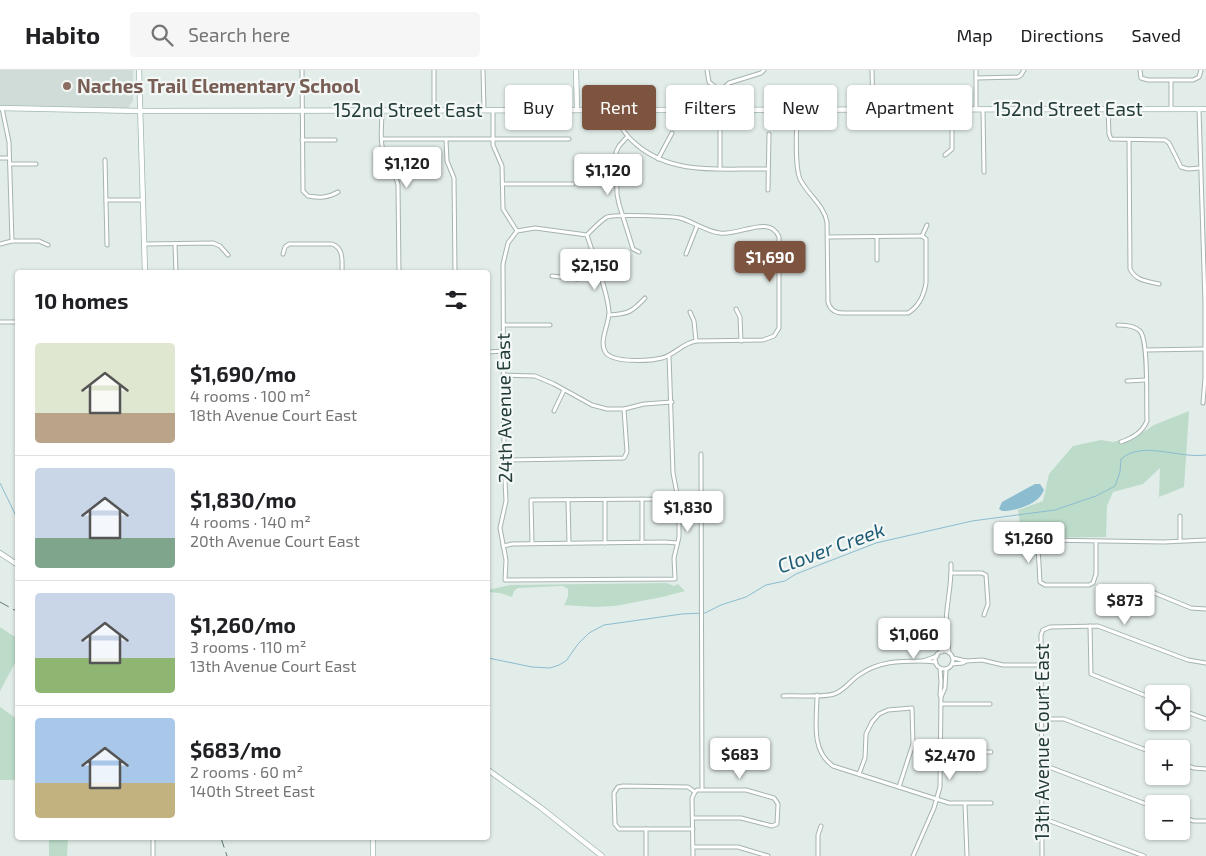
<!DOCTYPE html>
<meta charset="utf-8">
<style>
:root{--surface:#fff;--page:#f6f6f6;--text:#202124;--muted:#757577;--line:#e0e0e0;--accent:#7c543f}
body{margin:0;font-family:"Exo 2",sans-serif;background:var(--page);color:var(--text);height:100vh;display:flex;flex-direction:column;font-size:19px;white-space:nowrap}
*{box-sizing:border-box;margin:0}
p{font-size:16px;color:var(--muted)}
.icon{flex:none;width:28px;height:28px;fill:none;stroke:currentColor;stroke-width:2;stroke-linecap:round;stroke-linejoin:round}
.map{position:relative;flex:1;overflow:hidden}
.details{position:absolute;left:15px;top:200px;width:475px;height:570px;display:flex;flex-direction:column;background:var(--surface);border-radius:5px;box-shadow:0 1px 4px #0004}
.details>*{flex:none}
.hud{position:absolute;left:505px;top:15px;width:475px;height:45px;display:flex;gap:10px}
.buttons{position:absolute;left:1145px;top:615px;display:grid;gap:10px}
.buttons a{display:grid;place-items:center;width:45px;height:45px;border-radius:5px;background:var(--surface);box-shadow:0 1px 4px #0004;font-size:25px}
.price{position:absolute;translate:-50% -42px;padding:0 11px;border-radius:5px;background:#fff;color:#222;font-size:16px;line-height:32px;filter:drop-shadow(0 1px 2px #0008)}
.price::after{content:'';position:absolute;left:50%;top:30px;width:15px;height:11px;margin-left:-8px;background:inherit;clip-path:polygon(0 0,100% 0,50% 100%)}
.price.current{background:var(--accent);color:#fff}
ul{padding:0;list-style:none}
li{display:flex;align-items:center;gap:15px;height:125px;padding:0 20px}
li+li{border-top:1px solid var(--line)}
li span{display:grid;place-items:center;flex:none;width:140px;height:100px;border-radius:5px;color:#555}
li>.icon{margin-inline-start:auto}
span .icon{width:60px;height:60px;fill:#fffc;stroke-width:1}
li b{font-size:21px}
h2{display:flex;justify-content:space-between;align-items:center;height:60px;padding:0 20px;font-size:21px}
.pill{padding:0 18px;border-radius:5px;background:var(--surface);box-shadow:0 1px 4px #0004;font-size:18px;line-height:45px}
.pill.current{background:var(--accent);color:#fff}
header{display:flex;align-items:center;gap:30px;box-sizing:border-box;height:70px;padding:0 25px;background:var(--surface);border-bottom:1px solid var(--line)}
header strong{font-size:24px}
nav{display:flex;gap:28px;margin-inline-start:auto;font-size:18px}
.search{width:350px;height:45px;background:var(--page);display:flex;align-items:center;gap:12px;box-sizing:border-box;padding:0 18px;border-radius:5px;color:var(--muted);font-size:19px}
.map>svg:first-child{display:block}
</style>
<header>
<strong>Habito</strong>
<div class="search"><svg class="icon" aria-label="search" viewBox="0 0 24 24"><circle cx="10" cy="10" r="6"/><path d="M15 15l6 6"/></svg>Search here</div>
<nav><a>Map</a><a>Directions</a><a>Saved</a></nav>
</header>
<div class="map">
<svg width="1206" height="786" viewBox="0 0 1206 786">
<rect width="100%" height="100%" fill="#e2ece9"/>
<polygon fill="#d0dcd8" points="0,0 133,0 133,31 128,38 0,35"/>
<g fill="#bcdcc9">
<polygon points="1189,341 1184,417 1159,427 1160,398 1143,414 1113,422 1107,436 1106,467 1022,468 1018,440 1043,431 1049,404 1073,376 1101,370 1113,372 1137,366 1154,355"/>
<path d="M667,513L674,516L678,514L685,521L662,527L615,536L595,537L564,535C567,529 569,526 568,519L563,516L518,518L514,521L512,527L500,523L488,522V520L510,515Z"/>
<polygon points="0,557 18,569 17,589 0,621"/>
<polygon points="0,637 17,649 17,710 0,710"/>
<polygon points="49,768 68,768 67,786 49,786"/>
</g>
<path fill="#8cbccf" d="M1035,414H1040L1044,420C1039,434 1016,441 1002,441L999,439L1002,432Z"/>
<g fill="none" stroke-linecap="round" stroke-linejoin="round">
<g stroke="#8cbccf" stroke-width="1">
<polyline points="0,413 18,450"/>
<path d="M488,588L532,597L550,598L559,595L566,591L578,574L589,563L604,555L682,544L705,543L721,535L746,527L766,515L785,511L796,504L876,473L972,451L1055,440L1096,426L1115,416L1120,402L1121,389C1143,370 1178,389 1206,385"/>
</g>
<defs>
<g id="street">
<path d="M302,0L303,121L308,126C319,128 328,128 338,122"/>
<polyline points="434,0 434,40"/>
<polyline points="483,0 484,40"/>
<polyline points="707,0 709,12 720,21"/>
<polyline points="872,0 873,39"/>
<polyline points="976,0 976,39"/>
<polyline points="1140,0 1141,8 1148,10 1193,10 1199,7 1201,0"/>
<polyline points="976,8 1018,7 1021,5 1024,0"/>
<polyline points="1171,10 1171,39"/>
<polyline points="720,21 720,98"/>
<polyline points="720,21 729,13 761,3 764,0"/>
<polyline points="2,38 9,72 12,171"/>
<path d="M615,39C618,55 625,65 637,75C674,106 722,98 767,99"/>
<path d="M797,39C797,56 794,95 800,109C807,124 824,135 827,152L828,232C830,240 835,243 843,243H908C918,237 924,225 926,213V169L922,166"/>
<polyline points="1108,39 1109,64 1111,69 1165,70 1169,73 1181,97 1188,99 1200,98"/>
<polyline points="1199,39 1205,233 1205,308 1203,333"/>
<path d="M382,40C382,55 379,73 385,87C389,97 396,104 398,115L399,202"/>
<polyline points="493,40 493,75 502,96 503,139 517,161"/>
<polyline points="983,40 984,102"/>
<polyline points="627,67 619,76 616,82 617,124 619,134 633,179 639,182"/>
<polyline points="383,69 569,69"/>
<polyline points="302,70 335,70"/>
<polyline points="446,70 447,91 454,108 455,202"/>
<path d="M1129,70L1130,199C1136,211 1147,211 1159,214"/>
<polyline points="945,85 952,79 952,39"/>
<polyline points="0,88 9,88"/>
<polyline points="658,89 672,63"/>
<polyline points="105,90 107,175"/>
<polyline points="10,94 36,94"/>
<polyline points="502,114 573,114"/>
<polyline points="768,120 769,64"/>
<polyline points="106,130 143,130"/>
<path d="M587,165C594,188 607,218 609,242C609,255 598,272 606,283C614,293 650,291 662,288C674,285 683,273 696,271L763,270L774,266L779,258V167C770,144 739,166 720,163C705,161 694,152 680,148C671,146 615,144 607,147C600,151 593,159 587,165L535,158L517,161L508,173L503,194L504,390L506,431L500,458L506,490L505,510L675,509L674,488L679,467V434L673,403L669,285"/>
<polyline points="922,166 927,155"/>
<polyline points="828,167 922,166"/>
<polyline points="0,174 12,171 39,171 48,175"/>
<polyline points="144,174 213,173 220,176 228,185"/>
<polyline points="175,174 176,202"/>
<path d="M283,184L285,177L289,174H332C344,178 342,191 342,202"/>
<polyline points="686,184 697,156"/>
<polyline points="877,190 877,167"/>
<polyline points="552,206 577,209 599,203"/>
<polyline points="736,239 740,247 741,271"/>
<polyline points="690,242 694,251 696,271"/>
<path d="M609,245C628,244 632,242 645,228"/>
<polyline points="0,252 18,252"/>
<polyline points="504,255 550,255"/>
<path d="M1118,255C1126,255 1135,256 1140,261C1149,271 1146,335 1147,351C1142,363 1132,368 1121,372"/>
<polyline points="1146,280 1204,279"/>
<polyline points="488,282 504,281"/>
<polyline points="503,305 535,306 554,314 592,335 607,339 624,339 644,334 672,332"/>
<polyline points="1127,311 1146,310"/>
<polyline points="554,341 564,320"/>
<polyline points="701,384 702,719"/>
<polyline points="504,390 624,388 627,382 624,339"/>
<polyline points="642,429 642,472"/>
<polyline points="568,430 569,473"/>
<polyline points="605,430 605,473"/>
<polyline points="1180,446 1180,470"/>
<polyline points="1096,471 1096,504 1093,513 1089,515 1045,515 1040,512 1038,477 1040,472 1043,470 1164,472 1206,470"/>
<polyline points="532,473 531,430 655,429 677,425"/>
<polyline points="503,476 512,474 665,472 677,473"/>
<polyline points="951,503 982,503 986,505 988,534 984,545"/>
<polyline points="1152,522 1191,538 1206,539"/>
<path d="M946,555C946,535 952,515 951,494"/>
<polyline points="1090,556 1091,604 1154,629"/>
<circle cx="944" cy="590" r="9"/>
<path d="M942,582C945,573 941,564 946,555L949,583"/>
<polyline points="966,591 982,590 1003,595 1041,595"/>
<polyline points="936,592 923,591 937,586"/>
<polyline points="952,594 963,593 966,591 953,588"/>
<polyline points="940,598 941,612 940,625 941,627 945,618 946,599"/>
<path d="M817,625C817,649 810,680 833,696L949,733H991"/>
<path d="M783,626C798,625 820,628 834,624C844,621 850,611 859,605C879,591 899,591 923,591"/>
<polyline points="941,634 990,634"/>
<polyline points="1181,640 1206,649"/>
<polyline points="1041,649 1064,649 1154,683"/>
<polyline points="940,683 991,682"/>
<polyline points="1041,694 1154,737"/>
<polyline points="1181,694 1194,698 1206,699"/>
<polyline points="859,704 865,688 866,664 872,652 879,644 888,640 912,638 913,674 899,717"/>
<polyline points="965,734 967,786"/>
<polyline points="1181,747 1194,751 1206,751"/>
<polyline points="693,748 741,748 772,756 777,754 778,734 774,728 746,720 697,720 695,722 692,728 693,786"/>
<polyline points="1042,748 1144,786"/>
<polyline points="646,759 646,786"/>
<polyline points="693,759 619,759 615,754 614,723 618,717 623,716 688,717 695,722"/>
<polyline points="153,768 153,786"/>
<polyline points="693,777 738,777 768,786"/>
<polyline points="818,786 818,765 821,756"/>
<polyline points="913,786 934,738 940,717 941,627"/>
<polyline points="1042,786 1041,565 1043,560 1050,557 1098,556 1188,590 1206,593"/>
</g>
<g id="secondary">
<polyline points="139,0 145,202"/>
<polyline points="576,0 577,39"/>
<polyline points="0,38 139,41 1206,39"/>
<polyline points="0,483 18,495"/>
<polyline points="488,700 540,737 602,786"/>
<polyline points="373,768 373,786"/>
</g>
</defs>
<use href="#street" stroke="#a5b4b1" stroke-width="5"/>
<use href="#secondary" stroke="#a1b7b2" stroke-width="6"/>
<use href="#street" stroke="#fff" stroke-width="3"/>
<use href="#secondary" stroke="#fff" stroke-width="4.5"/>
<g stroke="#5d7874" stroke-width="1" stroke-dasharray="10 5" stroke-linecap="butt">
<polyline points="0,532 18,542"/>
<polyline points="221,768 227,786"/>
</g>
</g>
<circle fill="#8d6e63" stroke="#f3f8f6" stroke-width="2" cx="67" cy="16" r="5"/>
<g text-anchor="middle" stroke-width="4.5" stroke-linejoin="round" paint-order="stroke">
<g font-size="19" font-weight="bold" fill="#785e54" stroke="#f3f8f6" text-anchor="start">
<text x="77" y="23">Naches Trail Elementary School</text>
</g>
<g font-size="19" fill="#233c39" stroke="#f3f8f6">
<text x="1068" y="46">152nd Street East</text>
<text x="408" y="47">152nd Street East</text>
<text transform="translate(504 338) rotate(-91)" y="7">24th Avenue East</text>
<text transform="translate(1042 672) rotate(-90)" y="7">13th Avenue Court East</text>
</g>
<g font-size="20" font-style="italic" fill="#1f5d76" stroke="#f3f8f6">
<text transform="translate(831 478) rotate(-20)" y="7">Clover Creek</text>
</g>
</g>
</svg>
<div class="buttons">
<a><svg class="icon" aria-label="locate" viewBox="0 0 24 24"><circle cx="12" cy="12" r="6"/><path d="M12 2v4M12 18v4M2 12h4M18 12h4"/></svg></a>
<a>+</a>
<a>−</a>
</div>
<b class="price" style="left:407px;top:119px">$1,120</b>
<b class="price" style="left:608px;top:126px">$1,120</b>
<b class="price current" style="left:770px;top:213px">$1,690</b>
<b class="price" style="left:595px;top:221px">$2,150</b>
<b class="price" style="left:688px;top:463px">$1,830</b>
<b class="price" style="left:1029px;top:494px">$1,260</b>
<b class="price" style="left:1125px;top:556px">$873</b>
<b class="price" style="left:914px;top:590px">$1,060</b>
<b class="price" style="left:740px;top:710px">$683</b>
<b class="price" style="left:950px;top:711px">$2,470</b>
<div class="hud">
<a class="pill">Buy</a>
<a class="pill current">Rent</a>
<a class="pill">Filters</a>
<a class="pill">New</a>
<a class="pill">Apartment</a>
</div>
<section class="details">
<h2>10 homes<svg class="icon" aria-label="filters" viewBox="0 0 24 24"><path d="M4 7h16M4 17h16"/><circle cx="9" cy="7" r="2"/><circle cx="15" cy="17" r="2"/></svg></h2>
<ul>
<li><span style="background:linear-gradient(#dfe7d0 70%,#b9a48a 0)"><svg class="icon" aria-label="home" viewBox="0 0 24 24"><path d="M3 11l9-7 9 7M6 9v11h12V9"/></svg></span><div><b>$1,690/mo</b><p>4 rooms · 100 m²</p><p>18th Avenue Court East</p></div></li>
<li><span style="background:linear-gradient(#c9d6e8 70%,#7fa58c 0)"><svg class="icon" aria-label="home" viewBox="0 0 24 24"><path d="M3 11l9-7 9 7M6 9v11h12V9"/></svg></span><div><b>$1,830/mo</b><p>4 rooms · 140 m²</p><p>20th Avenue Court East</p></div></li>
<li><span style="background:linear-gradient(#c9d6e8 65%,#8fb573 0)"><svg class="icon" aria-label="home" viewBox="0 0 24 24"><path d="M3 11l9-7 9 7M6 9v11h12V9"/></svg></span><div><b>$1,260/mo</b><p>3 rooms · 110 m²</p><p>13th Avenue Court East</p></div></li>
<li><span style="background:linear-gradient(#a9c7e8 65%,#c2b280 0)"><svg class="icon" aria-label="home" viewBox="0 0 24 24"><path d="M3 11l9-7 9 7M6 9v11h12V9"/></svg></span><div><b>$683/mo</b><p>2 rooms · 60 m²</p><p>140th Street East</p></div></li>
</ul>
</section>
</div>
